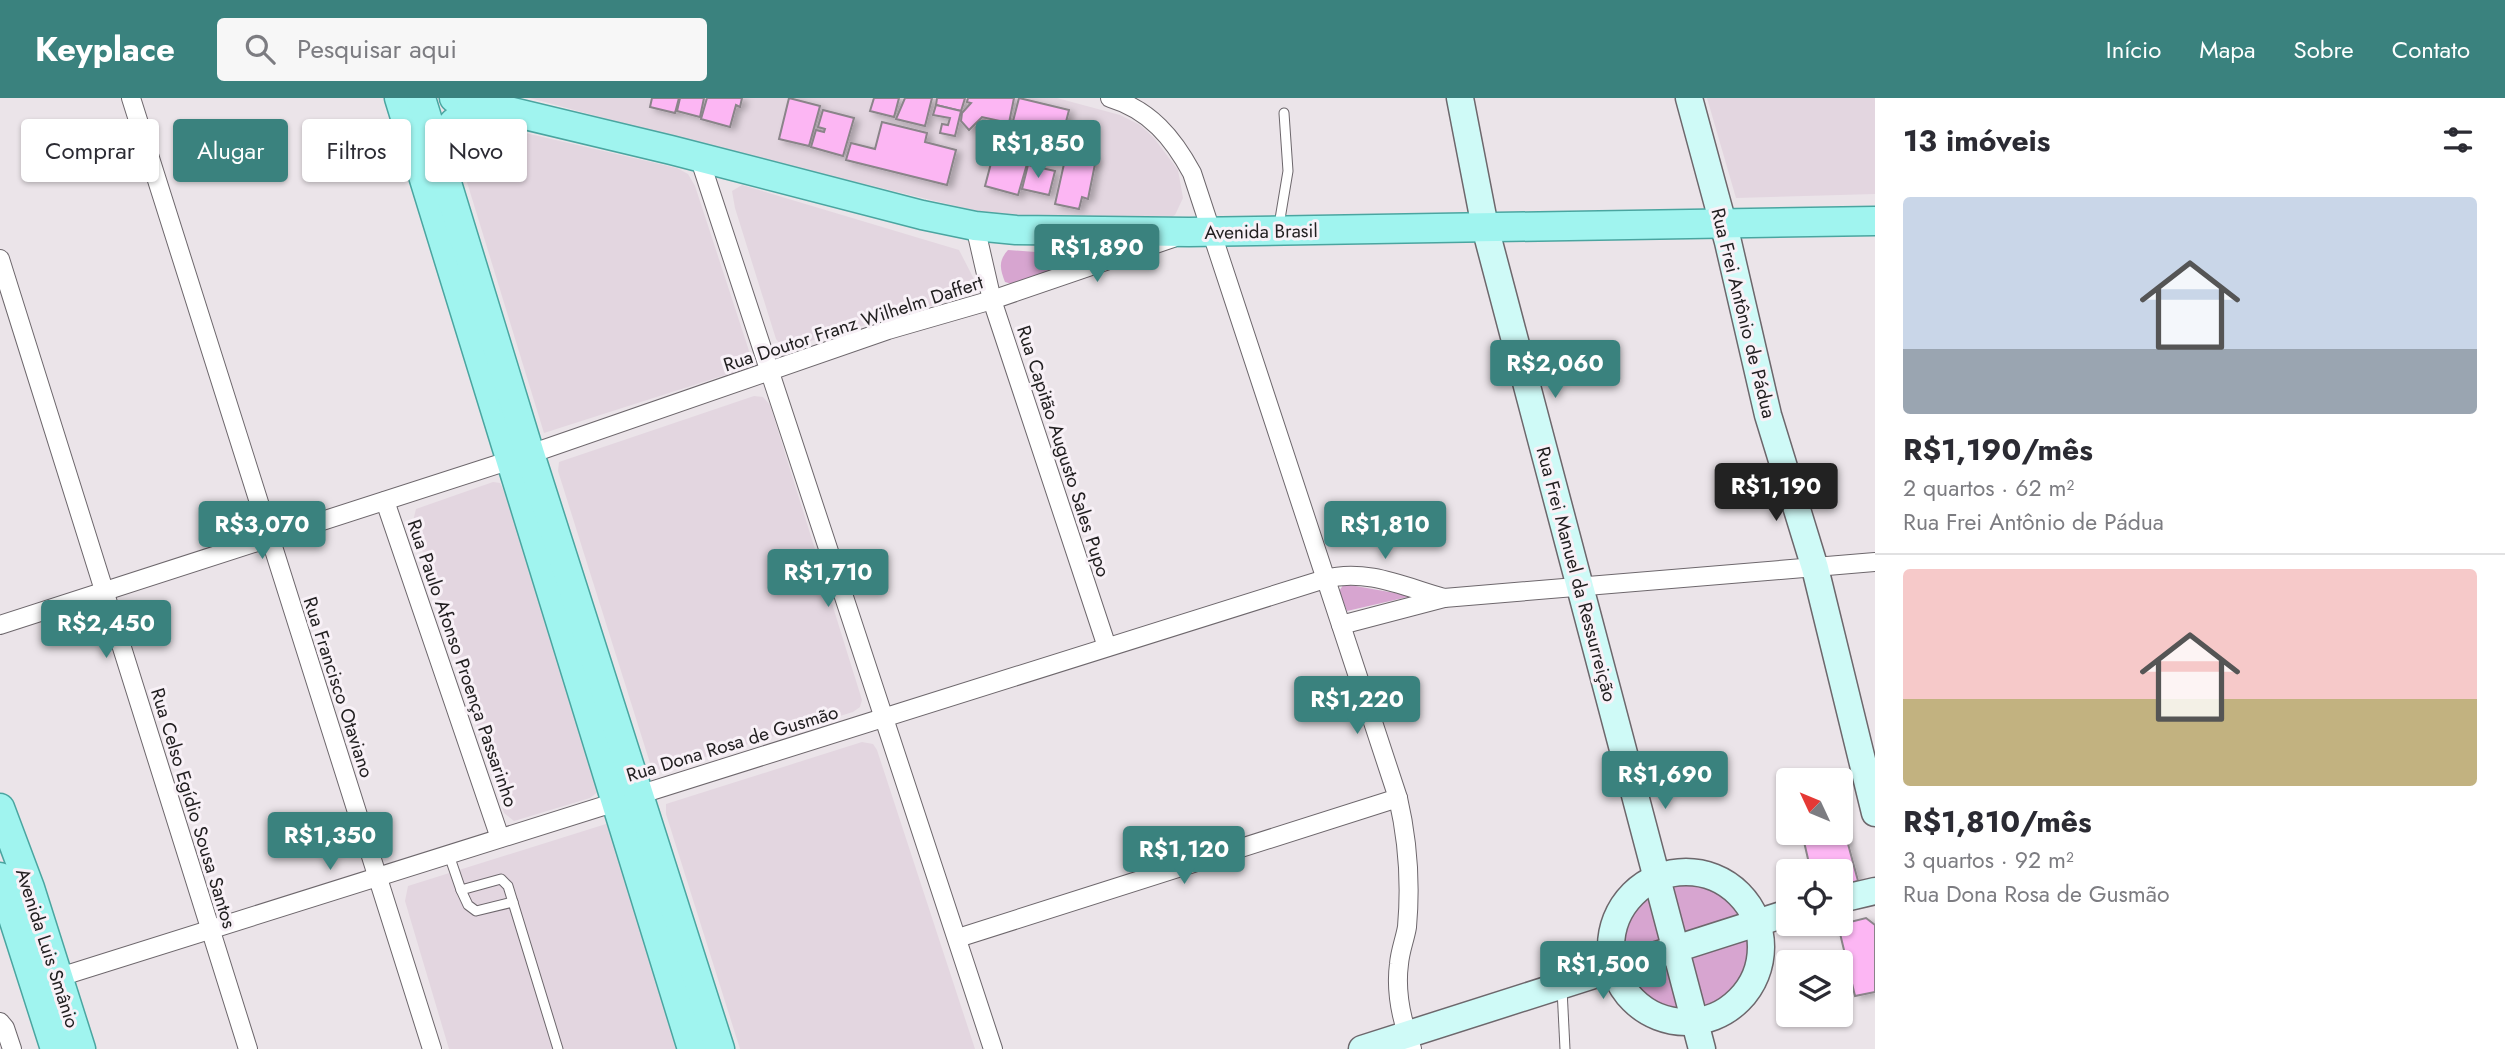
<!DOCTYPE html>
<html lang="pt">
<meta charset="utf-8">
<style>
:root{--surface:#fff;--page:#f7f7f7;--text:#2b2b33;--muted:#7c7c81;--line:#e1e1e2;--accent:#3a827e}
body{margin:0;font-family:Jost,sans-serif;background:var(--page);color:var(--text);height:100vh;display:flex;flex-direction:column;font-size:26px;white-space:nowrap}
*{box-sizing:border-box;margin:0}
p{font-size:23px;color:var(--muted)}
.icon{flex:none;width:38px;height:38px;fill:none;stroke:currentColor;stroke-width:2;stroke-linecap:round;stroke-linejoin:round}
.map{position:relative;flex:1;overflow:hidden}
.panel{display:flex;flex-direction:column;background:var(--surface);width:630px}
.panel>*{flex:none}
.top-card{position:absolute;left:21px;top:21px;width:665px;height:63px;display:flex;gap:14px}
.needle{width:46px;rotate:314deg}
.tools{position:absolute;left:1776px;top:670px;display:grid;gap:14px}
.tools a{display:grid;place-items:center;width:77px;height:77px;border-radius:7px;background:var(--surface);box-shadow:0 2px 5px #0004;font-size:35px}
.price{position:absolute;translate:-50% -60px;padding:0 16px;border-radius:7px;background:var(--accent);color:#fff;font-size:23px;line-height:46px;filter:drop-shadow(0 2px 4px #0008)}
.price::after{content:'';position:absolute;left:50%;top:42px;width:21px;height:16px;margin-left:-10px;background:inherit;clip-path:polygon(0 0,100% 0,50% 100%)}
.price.current{background:#222;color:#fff}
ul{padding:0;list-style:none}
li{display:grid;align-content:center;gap:14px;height:371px;padding:0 28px}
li+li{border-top:2px solid var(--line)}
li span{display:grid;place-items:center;height:217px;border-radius:7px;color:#555}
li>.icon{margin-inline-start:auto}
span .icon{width:126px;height:126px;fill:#fffc;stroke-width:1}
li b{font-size:30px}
h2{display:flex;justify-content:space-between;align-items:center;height:84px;padding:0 28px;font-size:30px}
.pill{padding:0 24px;border-radius:7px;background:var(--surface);box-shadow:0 2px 5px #0004;font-size:24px;line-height:63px}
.pill.current{background:var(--accent);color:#fff}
header{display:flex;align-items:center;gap:42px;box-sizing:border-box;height:98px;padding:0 35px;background:var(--accent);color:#fff}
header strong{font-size:33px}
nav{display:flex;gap:38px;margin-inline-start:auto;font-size:24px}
.search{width:490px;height:63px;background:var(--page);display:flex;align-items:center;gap:18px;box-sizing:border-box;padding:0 24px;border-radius:7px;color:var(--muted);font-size:26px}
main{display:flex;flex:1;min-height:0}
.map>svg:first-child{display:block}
</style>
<header>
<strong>Keyplace</strong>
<div class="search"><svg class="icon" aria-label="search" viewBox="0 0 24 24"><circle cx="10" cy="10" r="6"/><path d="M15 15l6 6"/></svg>Pesquisar aqui</div>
<nav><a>Início</a><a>Mapa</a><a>Sobre</a><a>Contato</a></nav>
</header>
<main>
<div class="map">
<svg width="1875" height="951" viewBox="0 0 1875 951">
<defs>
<filter id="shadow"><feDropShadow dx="5" dy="3" stdDeviation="3.5" flood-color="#0004"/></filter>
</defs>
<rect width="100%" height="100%" fill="#ebe4e9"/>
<g fill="#e3d6e0">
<polygon points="530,0 1057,0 1120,17 1140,27 1154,40 1178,72 1183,100 1175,117 1166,122 1002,119 722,52"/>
<polygon points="1707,0 1875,0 1875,96 1736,100"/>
<polygon points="482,25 677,70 688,76 695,88 752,262 747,270 544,335 455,45 457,35"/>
<polygon points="742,87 959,152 976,185 973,192 965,198 790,249 782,248 776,241 735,110 732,93"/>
<polygon points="754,298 763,299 770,307 862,602 860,609 853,614 663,672 655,671 650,665 558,373 559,364"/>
<polygon points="493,384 500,385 504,393 599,686 599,693 590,700 514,723 504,715 413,423 416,411"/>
<polygon points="862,644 873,646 877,652 975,951 740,951 666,716 666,706"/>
<polygon points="606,726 610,726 681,951 449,951 405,803 408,788"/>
</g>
<g fill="#d7a5d0">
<path d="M1008,152L1062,156L1065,167L1012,186L1005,184C1000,171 998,163 1008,152Z"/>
<polygon points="1344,486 1412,498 1347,513 1339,493"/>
<circle cx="1685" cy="851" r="86"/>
</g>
<g fill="#fcb6f3" stroke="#8a8489" stroke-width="2" filter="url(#shadow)">
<polygon points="652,0 679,0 675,15 650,9"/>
<polygon points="680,0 704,0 700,19 677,13"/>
<polygon points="707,0 742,0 740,9 736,7 730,29 701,21"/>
<polygon points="789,0 820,8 809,48 779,41"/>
<polygon points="874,0 899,0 894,19 870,13"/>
<polygon points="905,0 932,0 925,28 896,21"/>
<polygon points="937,0 965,0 961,13 936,7"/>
<polygon points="968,0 1014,0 1009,25 982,19 969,32 961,23 962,15 971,5 967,4"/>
<polygon points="1019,0 1069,12 1060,47 1010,35"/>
<polygon points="936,7 961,13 955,38 940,35 942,26 948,27 950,20 933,17"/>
<polygon points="823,12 854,20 843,58 811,49 816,32 824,34 825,31 818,29"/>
<polygon points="882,24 927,35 925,44 956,52 947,87 846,62 851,45 875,51"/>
<polygon points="995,50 1029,59 1018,97 985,88"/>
<polygon points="1066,57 1096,61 1088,101 1082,99 1079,111 1055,106"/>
<polygon points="1028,67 1055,73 1049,97 1022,91"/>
<polygon points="1841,720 1858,783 1841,787 1841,774 1811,774 1802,735 1841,735"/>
<polygon points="1866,820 1875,827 1875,894 1855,898 1838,827"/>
</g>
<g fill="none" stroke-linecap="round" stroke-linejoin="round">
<defs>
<g id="lane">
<polyline points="1279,127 1288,73 1284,15"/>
<polyline points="449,757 461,792 501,781 508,788 558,951"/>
<polyline points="461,792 468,807 476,813 513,804"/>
<polyline points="1562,891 1565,951"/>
</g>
<g id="street">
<polyline points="131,0 432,951"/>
<path d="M1110,0C1150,12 1173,40 1192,75L1398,700C1408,743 1411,784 1407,829C1405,841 1400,853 1399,866C1395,895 1402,924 1412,951"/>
<polyline points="699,59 993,951"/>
<polyline points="975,128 992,202 1107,549"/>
<polyline points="0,161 248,951"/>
<polyline points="530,356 888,232 992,202 1173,140"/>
<polyline points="385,403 500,740"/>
<polyline points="0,527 511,362"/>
<polyline points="1341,527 1444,500 1875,464"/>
<polyline points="958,840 1398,700"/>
<path d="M50,882L1325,481C1366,470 1405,489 1444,500"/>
<polyline points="0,924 5,930 12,951"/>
</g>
<g id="secondary">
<polyline points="1460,0 1485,129 1702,951"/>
<polyline points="1689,0 1728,144 1768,317 1815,470 1875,715"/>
<circle cx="1686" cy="849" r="75"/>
<polyline points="1841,801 1875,793"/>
<polyline points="1362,951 1788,815"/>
</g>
<g id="primary">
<polyline points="399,0 692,951"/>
<polyline points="421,0 530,356 720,951"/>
<polyline points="454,0 671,52 922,117 975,128 1016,132 1189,134 1875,123"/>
<path d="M442,65C440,28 458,12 495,12"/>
<polyline points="0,710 30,790 81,951"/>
<polyline points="0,779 55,951"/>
</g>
</defs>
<use href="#lane" stroke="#6d676c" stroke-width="11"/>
<use href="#street" stroke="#6d676c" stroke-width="20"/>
<use href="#secondary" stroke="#6d676c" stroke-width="29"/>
<use href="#primary" stroke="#4aa5a0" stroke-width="31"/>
<use href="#lane" stroke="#fff" stroke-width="9"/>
<use href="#street" stroke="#fff" stroke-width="18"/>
<use href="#secondary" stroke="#cffaf7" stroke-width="26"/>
<use href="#primary" stroke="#a0f4ef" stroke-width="28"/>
</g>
<g text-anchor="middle" stroke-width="6" stroke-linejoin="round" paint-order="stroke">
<g font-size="19" fill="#222021" stroke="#f8f1f7">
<text transform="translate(1261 133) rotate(-1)" y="7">Avenida Brasil</text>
<text transform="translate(1744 215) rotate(76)" y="7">Rua Frei Antônio de Pádua</text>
<text transform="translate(853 225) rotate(-18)" y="7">Rua Doutor Franz Wilhelm Daffert</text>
<text transform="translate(1064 353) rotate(72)" y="7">Rua Capitão Augusto Sales Pupo</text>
<text transform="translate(1577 476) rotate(75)" y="7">Rua Frei Manuel da Ressurreição</text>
<text transform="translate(463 565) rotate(71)" y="7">Rua Paulo Afonso Proença Passarinho</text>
<text transform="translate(339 589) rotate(72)" y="7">Rua Francisco Otaviano</text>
<text transform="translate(732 645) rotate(-17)" y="7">Rua Dona Rosa de Gusmão</text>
<text transform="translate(194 710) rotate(73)" y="7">Rua Celso Egídio Sousa Santos</text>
<text transform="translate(48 850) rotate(72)" y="7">Avenida Luis Smânio</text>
</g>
</g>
</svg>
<div class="tools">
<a><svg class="needle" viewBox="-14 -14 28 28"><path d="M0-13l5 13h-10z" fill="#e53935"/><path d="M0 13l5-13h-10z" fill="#7c7c81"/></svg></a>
<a><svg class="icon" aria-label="locate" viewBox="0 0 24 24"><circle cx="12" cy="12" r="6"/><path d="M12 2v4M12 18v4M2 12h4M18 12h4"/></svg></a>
<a><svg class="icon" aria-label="layers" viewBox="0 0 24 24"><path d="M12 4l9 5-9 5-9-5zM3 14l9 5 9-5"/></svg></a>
</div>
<b class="price" style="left:1038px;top:82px">R$1,850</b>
<b class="price" style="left:1097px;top:186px">R$1,890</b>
<b class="price" style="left:1555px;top:302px">R$2,060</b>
<b class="price current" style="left:1776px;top:425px">R$1,190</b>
<b class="price" style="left:262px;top:463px">R$3,070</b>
<b class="price" style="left:1385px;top:463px">R$1,810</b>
<b class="price" style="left:828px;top:511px">R$1,710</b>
<b class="price" style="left:106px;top:562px">R$2,450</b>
<b class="price" style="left:1357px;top:638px">R$1,220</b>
<b class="price" style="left:1665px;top:713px">R$1,690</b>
<b class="price" style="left:330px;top:774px">R$1,350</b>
<b class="price" style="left:1184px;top:788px">R$1,120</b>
<b class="price" style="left:1603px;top:903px">R$1,500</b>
<div class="top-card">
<a class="pill">Comprar</a>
<a class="pill current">Alugar</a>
<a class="pill">Filtros</a>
<a class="pill">Novo</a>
</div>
</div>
<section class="panel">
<h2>13 imóveis<svg class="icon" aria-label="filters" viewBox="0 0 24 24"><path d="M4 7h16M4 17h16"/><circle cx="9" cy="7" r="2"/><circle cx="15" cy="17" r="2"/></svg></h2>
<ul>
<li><span style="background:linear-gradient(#c9d6e8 70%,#9aa5b1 0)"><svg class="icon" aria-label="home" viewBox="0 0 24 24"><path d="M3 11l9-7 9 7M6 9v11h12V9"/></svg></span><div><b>R$1,190/mês</b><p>2 quartos · 62 m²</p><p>Rua Frei Antônio de Pádua</p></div></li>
<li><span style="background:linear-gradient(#f6c9c9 60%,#c2b280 0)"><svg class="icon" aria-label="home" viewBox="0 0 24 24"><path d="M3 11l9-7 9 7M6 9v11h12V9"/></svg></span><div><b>R$1,810/mês</b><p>3 quartos · 92 m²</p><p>Rua Dona Rosa de Gusmão</p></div></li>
</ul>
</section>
</main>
